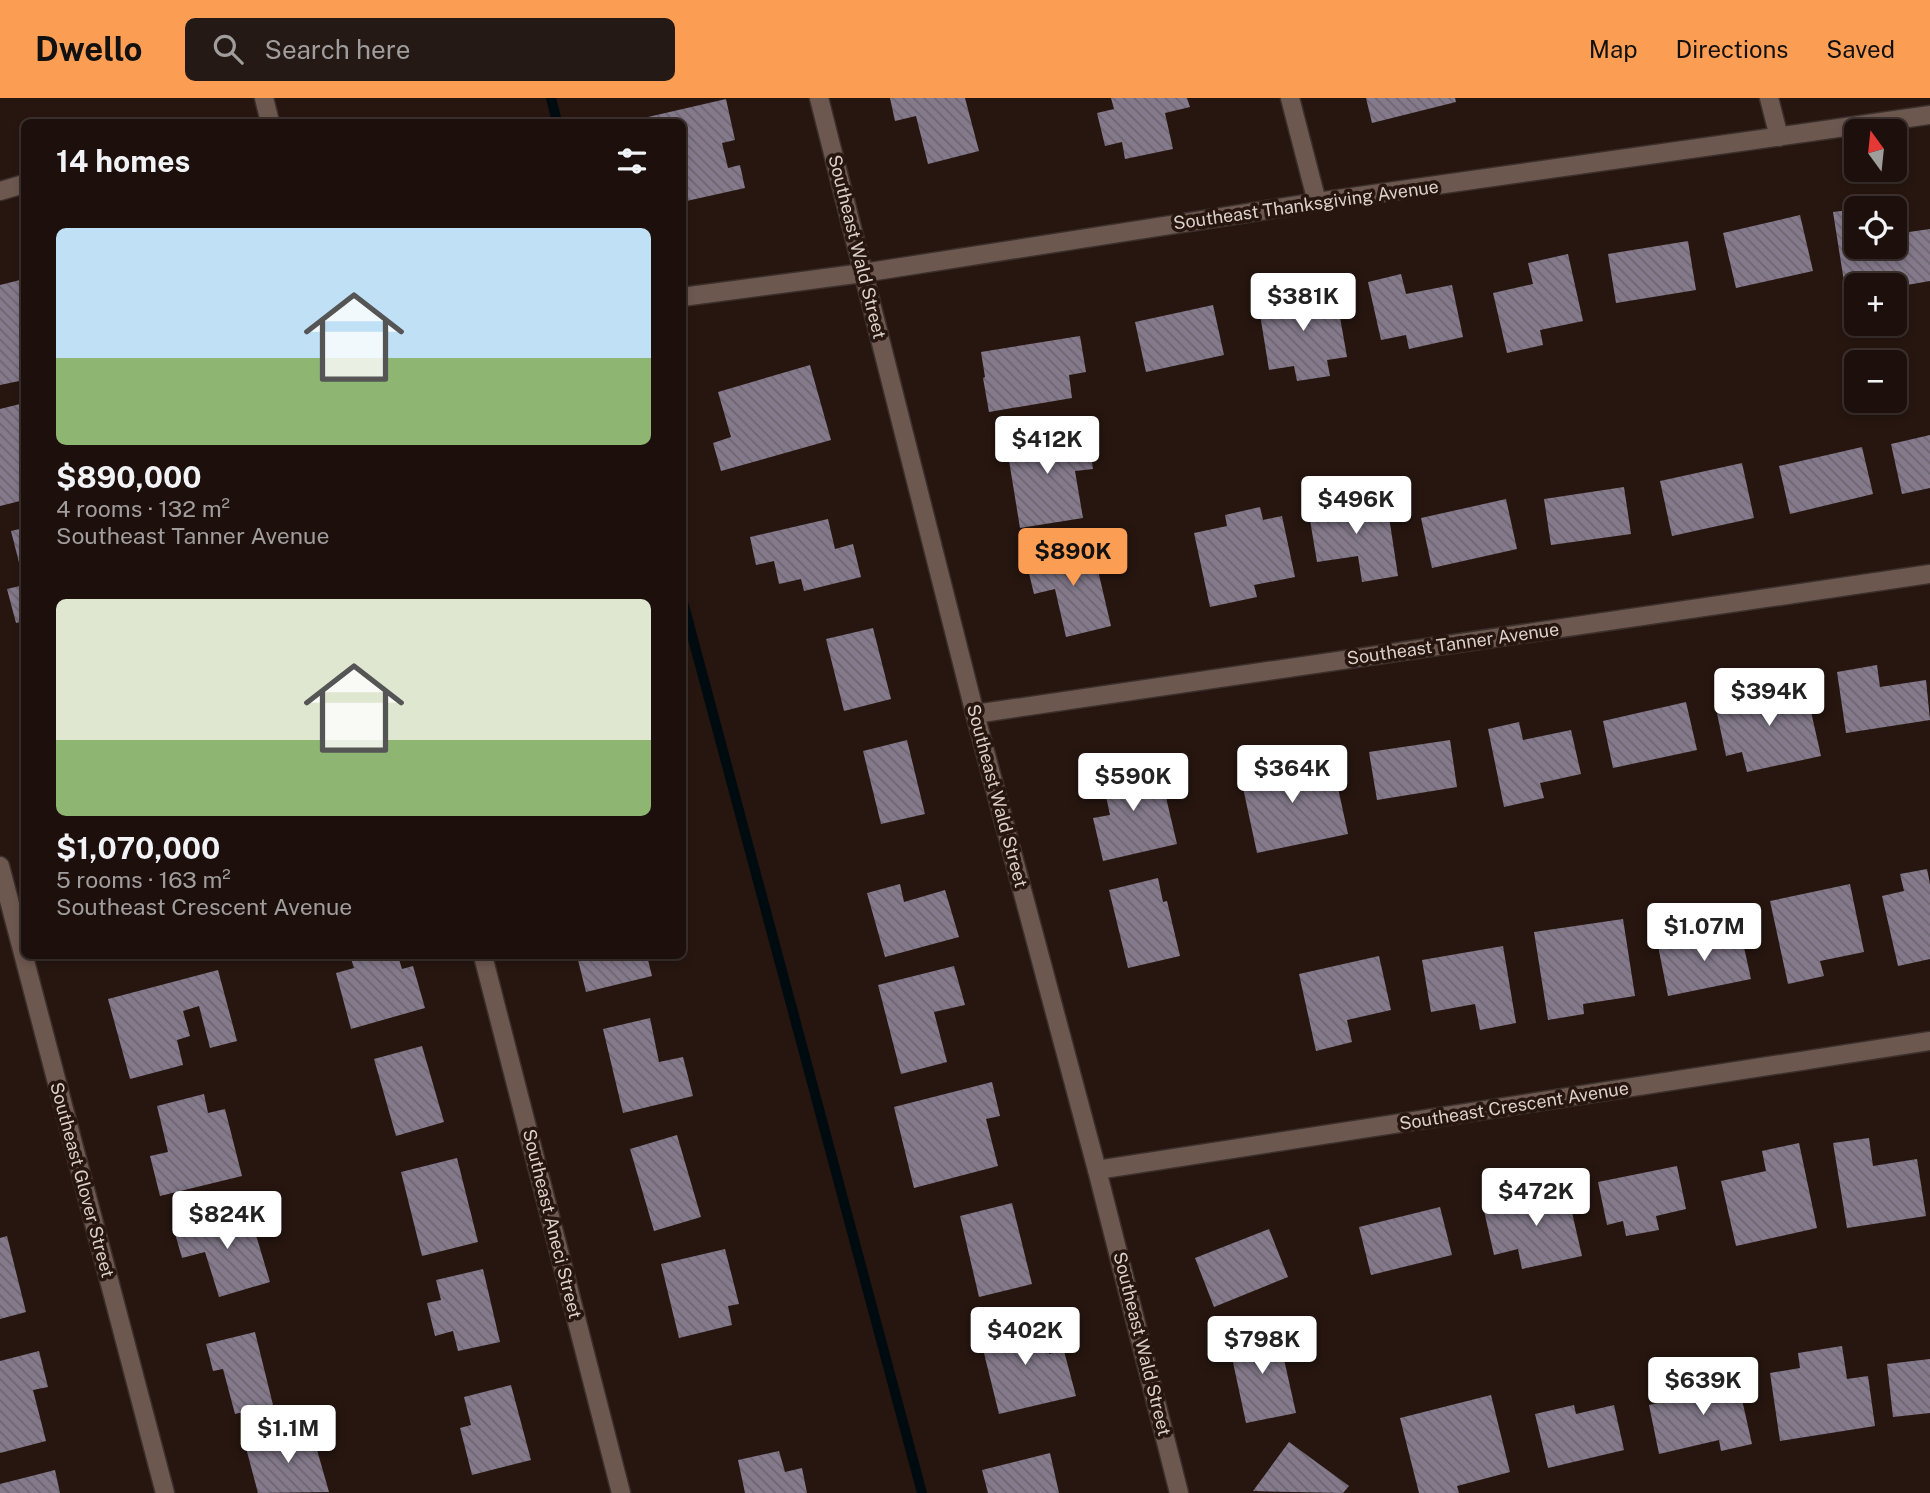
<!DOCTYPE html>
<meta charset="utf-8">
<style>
:root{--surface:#1d100c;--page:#251915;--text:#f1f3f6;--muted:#a09d9d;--line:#3b302d;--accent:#fc9d54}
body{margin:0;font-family:"Public Sans",sans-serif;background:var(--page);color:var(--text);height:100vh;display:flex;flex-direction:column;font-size:26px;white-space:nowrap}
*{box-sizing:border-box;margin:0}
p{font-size:23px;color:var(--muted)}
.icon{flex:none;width:38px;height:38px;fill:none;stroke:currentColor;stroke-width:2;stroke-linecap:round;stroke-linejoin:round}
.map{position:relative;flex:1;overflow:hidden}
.details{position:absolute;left:21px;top:21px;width:665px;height:840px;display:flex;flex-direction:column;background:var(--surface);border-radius:10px;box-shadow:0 4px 10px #0003,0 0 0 2px var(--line)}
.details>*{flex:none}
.needle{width:46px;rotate:345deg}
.buttons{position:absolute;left:1844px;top:21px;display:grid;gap:14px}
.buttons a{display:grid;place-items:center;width:63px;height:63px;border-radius:10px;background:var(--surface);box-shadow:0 4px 10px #0003,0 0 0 2px var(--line);font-size:35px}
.price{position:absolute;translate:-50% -60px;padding:0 16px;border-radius:7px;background:#fff;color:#222;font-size:23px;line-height:46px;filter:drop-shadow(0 2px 4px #0008)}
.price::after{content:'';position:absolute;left:50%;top:42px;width:21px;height:16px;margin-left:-10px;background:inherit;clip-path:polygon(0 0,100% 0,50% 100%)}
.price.current{background:var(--accent);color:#111}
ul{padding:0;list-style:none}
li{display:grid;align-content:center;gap:14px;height:371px;padding:0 35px}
li span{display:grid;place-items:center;height:217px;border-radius:10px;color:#555}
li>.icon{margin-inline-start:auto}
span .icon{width:126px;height:126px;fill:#fffc;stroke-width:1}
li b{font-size:30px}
h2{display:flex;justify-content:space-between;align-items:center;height:84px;padding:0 35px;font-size:30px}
header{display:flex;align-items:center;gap:42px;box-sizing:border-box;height:98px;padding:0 35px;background:var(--accent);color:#111}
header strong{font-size:33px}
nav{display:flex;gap:38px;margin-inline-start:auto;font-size:24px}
.search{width:490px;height:63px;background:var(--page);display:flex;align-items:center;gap:18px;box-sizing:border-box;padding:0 24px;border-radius:10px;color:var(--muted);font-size:26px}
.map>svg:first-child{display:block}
</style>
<header>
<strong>Dwello</strong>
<div class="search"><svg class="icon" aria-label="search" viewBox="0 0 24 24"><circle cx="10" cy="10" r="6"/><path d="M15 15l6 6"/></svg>Search here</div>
<nav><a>Map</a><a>Directions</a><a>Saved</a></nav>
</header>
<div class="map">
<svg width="1930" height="1395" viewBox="0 0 1930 1395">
<defs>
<pattern id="building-back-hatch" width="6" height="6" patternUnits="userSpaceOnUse" patternTransform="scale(1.75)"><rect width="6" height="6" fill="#847a8c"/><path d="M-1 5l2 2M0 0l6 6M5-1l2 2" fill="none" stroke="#6d6570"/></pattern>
</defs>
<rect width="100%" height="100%" fill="#271610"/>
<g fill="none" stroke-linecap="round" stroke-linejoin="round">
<g stroke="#000b10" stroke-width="10">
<polyline points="551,0 557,24"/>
<polyline points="682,500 922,1395"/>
</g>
</g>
<g fill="url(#building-back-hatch)">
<polygon points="890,0 965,0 979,53 928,66 916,18 895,23"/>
<polygon points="1111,0 1187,0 1190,9 1165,15 1173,51 1125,61 1122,44 1105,48 1097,15 1114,11"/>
<polygon points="1366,0 1455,0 1456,4 1372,25"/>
<polygon points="726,1 735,42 722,45 728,70 740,67 745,90 682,104 682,24 649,24 648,19"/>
<polygon points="1857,111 1857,149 1895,149 1895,124 1907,122 1909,134 1930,131 1930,183 1895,189 1870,186 1845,190 1833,114"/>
<polygon points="1800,117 1813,173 1736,190 1723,135"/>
<polygon points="1688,143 1696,192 1616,205 1608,156"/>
<polygon points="1568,156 1583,223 1540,232 1543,247 1507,255 1493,195 1533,186 1528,165"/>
<polygon points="1401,176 1406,196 1452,187 1463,239 1409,251 1406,237 1381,242 1368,184"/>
<polygon points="24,181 24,282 0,287 0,187"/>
<polygon points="1335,191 1347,259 1327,262 1330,278 1297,283 1294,268 1269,272 1258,204"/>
<polygon points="1213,207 1224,257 1146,274 1135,224"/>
<polygon points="1080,238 1086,274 1069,277 1072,300 989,314 983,280 985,279 981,254"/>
<polygon points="810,267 831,342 721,373 713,345 731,339 718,294"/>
<polygon points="24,305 24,402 0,408 0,311"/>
<polygon points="1068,328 1072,348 1089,345 1093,371 1075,373 1083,420 1020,430 1005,338"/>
<polygon points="1930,337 1930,390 1902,396 1891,346"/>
<polygon points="1862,349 1873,396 1790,416 1779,368"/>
<polygon points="1742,365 1754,420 1672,438 1660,383"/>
<polygon points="1624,389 1631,436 1551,447 1544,401"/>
<polygon points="1386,399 1398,478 1362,484 1358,458 1317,464 1308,410"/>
<polygon points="1506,401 1517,451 1432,470 1421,420"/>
<polygon points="1260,409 1263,422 1282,418 1295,479 1254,487 1257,499 1210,509 1194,435 1227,428 1225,417"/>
<polygon points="828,421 835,451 853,446 861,479 804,493 801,481 779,486 774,463 756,467 750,439"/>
<polygon points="24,430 24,484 11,433"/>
<polygon points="1092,447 1111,528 1066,539 1055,491 1034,496 1026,463"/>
<polygon points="24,487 24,523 16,525 7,491"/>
<polygon points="873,530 891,601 844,613 826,541"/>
<polygon points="1877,567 1880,589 1926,582 1930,622 1846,635 1837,574"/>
<polygon points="1805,587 1821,658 1747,674 1742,654 1726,658 1715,606"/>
<polygon points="1686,604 1697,652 1613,670 1603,623"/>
<polygon points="1519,624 1523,642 1571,632 1581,676 1540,685 1544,700 1504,709 1488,631"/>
<polygon points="907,642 925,716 881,726 863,653"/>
<polygon points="1450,642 1457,689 1377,702 1369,654"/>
<polygon points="1143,660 1150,694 1164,691 1177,746 1103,763 1093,720 1110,717 1100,670"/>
<polygon points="1291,660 1295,680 1312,677 1310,672 1333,667 1348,736 1257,755 1239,671"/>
<polygon points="1927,771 1930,786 1930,861 1898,868 1882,798 1904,793 1900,776"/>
<polygon points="1158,780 1163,804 1167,803 1180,858 1128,870 1109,792"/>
<polygon points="900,786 904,804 945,792 959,839 885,859 867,795"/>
<polygon points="1850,786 1864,854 1820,863 1824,878 1788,886 1770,803"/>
<polygon points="1623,821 1635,898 1583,906 1584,916 1548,922 1534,834"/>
<polygon points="1740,831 1751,881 1668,898 1658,848"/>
<polygon points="1503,848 1516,925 1480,932 1475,906 1431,914 1422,862"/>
<polygon points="350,858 398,858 402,871 413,868 425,910 351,931 336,875 354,870"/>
<polygon points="577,858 647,858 652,878 586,894"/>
<polygon points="1379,858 1391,912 1347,922 1352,944 1316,953 1299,876"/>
<polygon points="954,868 965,907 934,914 947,964 901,976 878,887"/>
<polygon points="218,872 237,943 210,950 199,908 183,913 190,938 177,942 183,967 130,981 108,901"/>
<polygon points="650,920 659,964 683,959 693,998 623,1015 603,931"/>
<polygon points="422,948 444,1024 396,1038 374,961"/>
<polygon points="992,984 1000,1018 986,1021 998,1068 914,1090 894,1009"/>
<polygon points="204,996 208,1015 225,1011 242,1078 160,1098 150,1058 168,1054 157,1008"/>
<polygon points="677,1037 701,1119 654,1133 630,1051"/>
<polygon points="1869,1040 1873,1068 1917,1061 1926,1118 1847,1130 1833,1045"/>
<polygon points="1799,1045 1817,1130 1736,1148 1721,1083 1766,1073 1762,1053"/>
<polygon points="457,1060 478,1144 422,1158 401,1074"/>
<polygon points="1677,1068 1686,1111 1656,1118 1659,1132 1626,1138 1623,1123 1607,1127 1598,1084"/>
<polygon points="1565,1084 1582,1158 1522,1171 1518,1151 1494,1157 1484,1113 1529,1103 1527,1092"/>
<polygon points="1012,1105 1032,1186 979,1199 960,1118"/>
<polygon points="1440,1109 1452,1157 1371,1177 1359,1129"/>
<polygon points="248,1110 270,1184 219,1199 205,1154 182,1160 174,1132"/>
<polygon points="1269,1131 1288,1179 1214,1209 1195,1160"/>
<polygon points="7,1138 26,1214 0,1221 0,1140"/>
<polygon points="725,1151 739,1206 728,1208 732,1227 679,1240 661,1166"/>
<polygon points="483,1171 500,1244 458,1253 453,1233 435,1238 427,1205 441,1202 436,1182"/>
<polygon points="1041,1220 1049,1256 1064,1253 1076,1298 999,1316 979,1235"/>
<polygon points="1277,1230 1296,1315 1246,1325 1228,1241"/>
<polygon points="255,1234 273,1307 235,1316 223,1271 213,1273 206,1246"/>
<polygon points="1842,1248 1847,1281 1868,1278 1875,1328 1780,1343 1770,1275 1800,1270 1798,1255"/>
<polygon points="39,1253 48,1289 33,1292 46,1343 0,1355 0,1263"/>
<polygon points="1930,1261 1930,1315 1893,1319 1887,1266"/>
<polygon points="1736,1275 1752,1346 1721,1353 1719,1342 1659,1356 1649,1307 1697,1296 1694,1284"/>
<polygon points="511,1287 531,1362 472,1377 460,1330 471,1327 464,1299"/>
<polygon points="1491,1297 1510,1374 1457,1388 1459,1395 1419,1395 1400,1320"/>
<polygon points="1574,1307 1576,1316 1614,1307 1624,1352 1548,1370 1535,1316"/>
<polygon points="311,1331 329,1394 258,1395 246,1350"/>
<polygon points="1289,1344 1349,1388 1343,1395 1253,1393"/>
<polygon points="779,1353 785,1374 802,1370 807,1395 745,1395 738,1362"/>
<polygon points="1050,1355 1059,1395 988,1395 982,1372"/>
<polygon points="55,1372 60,1395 0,1395 0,1386"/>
</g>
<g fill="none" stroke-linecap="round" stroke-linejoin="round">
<defs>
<g id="minor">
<polyline points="264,0 270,24"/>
<polyline points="819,0 975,616 1097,1072 1179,1395"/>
<polyline points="1290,0 1317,104"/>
<polyline points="1769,0 1779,39"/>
<polyline points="0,93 24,86"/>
<polyline points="682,199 863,175 1317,104 1930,17"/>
<polyline points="975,616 1930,476"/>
<polyline points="0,768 165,1395"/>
<polyline points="483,858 621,1395"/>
<polyline points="1097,1072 1930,943"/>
</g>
</defs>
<use href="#minor" stroke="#3c302d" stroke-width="21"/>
<use href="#minor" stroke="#6d5850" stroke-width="18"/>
</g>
<g text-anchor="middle" stroke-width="7" stroke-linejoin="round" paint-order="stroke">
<g font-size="18" fill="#dcd0cb" stroke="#271610">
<text transform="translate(1306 107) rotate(-8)" y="6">Southeast Thanksgiving Avenue</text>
<text transform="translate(857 149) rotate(76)" y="6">Southeast Wald Street</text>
<text transform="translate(1453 546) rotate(-8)" y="6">Southeast Tanner Avenue</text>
<text transform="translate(997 698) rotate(75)" y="6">Southeast Wald Street</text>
<text transform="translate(1514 1008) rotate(-9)" y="6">Southeast Crescent Avenue</text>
<text transform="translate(82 1082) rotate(75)" y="6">Southeast Glover Street</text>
<text transform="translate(552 1126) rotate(76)" y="6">Southeast Aneci Street</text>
<text transform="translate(1142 1246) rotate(76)" y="6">Southeast Wald Street</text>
</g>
</g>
</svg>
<div class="buttons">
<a><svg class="needle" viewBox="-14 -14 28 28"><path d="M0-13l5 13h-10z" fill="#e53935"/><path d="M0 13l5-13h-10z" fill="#a09d9d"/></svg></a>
<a><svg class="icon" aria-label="locate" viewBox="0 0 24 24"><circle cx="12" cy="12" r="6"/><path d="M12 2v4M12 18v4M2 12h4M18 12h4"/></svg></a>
<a>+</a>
<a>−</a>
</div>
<b class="price" style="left:1303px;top:235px">$381K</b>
<b class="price" style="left:1047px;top:378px">$412K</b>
<b class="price" style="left:1356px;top:438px">$496K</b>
<b class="price current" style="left:1073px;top:490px">$890K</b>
<b class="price" style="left:1769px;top:630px">$394K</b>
<b class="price" style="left:1292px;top:707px">$364K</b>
<b class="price" style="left:1133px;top:715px">$590K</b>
<b class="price" style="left:1704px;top:865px">$1.07M</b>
<b class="price" style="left:1536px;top:1130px">$472K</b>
<b class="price" style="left:227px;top:1153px">$824K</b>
<b class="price" style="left:1025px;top:1269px">$402K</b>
<b class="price" style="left:1262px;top:1278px">$798K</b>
<b class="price" style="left:1703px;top:1319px">$639K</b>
<b class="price" style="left:288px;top:1367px">$1.1M</b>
<section class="details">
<h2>14 homes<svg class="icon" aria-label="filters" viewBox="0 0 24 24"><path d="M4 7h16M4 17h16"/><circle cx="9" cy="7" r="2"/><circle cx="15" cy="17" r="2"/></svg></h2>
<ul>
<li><span style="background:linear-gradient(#bfe0f5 60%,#8fb573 0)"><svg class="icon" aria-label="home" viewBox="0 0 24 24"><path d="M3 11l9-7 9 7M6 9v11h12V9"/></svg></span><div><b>$890,000</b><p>4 rooms · 132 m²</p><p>Southeast Tanner Avenue</p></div></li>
<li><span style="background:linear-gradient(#dfe7d0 65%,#8fb573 0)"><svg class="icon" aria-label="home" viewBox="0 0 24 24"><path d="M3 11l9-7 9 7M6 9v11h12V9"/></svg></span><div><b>$1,070,000</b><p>5 rooms · 163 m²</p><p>Southeast Crescent Avenue</p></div></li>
</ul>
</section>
</div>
